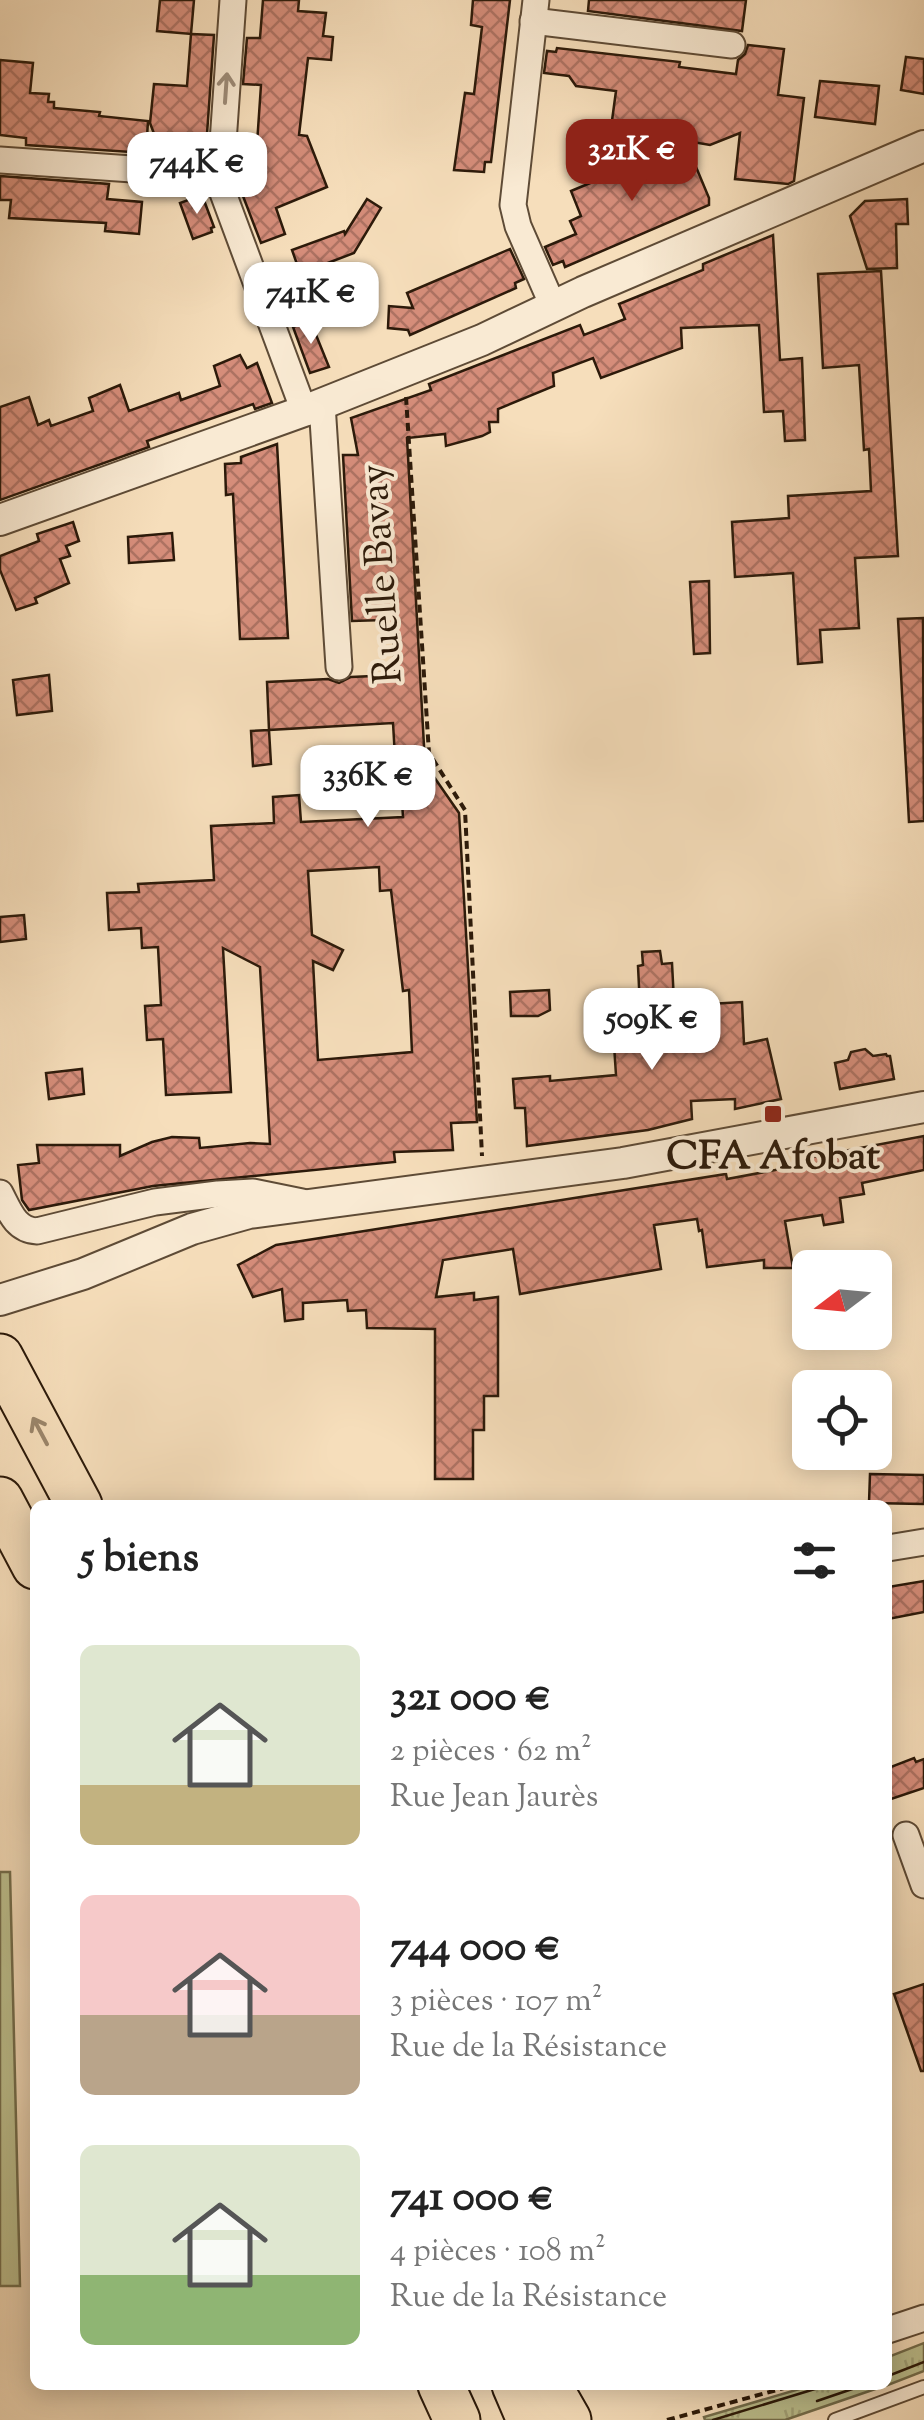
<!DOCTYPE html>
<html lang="fr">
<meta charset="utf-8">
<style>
:root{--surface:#fff;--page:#f2f2f2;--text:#222;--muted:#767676;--accent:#8f2418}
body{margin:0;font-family:"Sorts Mill Goudy",serif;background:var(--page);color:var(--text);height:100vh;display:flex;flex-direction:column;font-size:38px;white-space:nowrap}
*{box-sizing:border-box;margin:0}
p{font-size:32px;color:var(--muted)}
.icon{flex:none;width:55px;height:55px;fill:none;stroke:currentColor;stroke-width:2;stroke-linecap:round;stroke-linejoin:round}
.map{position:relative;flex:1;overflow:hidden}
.drawer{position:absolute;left:30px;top:1500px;width:862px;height:890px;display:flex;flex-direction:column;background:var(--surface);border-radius:15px;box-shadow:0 5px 25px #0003}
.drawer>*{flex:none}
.needle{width:65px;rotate:254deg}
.tools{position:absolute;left:792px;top:1250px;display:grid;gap:20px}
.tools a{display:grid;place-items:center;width:100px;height:100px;border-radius:15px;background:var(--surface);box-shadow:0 5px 25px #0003;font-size:50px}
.price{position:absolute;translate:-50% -85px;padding:0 22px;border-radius:20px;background:#fff;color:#222;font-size:32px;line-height:65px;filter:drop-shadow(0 2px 5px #0008)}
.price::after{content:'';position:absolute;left:50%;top:60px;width:30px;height:22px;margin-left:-15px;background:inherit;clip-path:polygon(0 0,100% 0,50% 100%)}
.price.on{background:var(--accent);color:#fff}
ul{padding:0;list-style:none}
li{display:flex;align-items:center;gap:30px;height:250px;padding:0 50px}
li span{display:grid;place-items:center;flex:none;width:280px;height:200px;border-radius:15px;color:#555}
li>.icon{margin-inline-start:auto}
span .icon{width:120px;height:120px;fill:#fffc;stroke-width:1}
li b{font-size:42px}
h2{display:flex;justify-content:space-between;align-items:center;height:120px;padding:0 50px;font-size:42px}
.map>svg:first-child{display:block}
</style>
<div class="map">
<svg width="924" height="2420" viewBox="0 0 924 2420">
<defs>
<pattern id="grass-tufts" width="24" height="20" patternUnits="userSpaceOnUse" patternTransform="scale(2.5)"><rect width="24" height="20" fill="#bdc190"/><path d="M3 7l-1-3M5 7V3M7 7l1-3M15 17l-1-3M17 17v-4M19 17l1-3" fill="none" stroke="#a3a57b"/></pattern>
<pattern id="building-cross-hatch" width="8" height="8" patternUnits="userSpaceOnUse" patternTransform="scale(2.5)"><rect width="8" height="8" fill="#d58d7a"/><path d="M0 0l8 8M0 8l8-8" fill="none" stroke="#ad7262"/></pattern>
</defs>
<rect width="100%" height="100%" fill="#f6debb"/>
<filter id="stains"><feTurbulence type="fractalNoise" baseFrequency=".002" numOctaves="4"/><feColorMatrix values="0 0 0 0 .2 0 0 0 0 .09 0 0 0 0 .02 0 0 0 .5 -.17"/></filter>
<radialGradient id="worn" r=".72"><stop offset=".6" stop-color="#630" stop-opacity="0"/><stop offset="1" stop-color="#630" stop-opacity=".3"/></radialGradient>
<g fill="url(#grass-tufts)" stroke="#746e4d" stroke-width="2.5">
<polygon points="924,2343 924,2371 888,2385 888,2357"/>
<polygon points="813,2385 887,2385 785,2420 705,2420 704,2417"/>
</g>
<polygon fill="#bdc190" stroke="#746e4d" stroke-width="2.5" points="0,1872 10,1872 20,2286 0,2286"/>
<g fill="url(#building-cross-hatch)" stroke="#2c1a0a" stroke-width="2.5" fill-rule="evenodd">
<polygon points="160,0 194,0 191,34 157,31"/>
<polygon points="263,0 299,0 298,11 326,13 323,36 333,37 331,60 308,58 299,135 307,136 327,187 276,208 285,234 261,243 238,183 241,143 257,144 261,85 243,84 247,38 260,38"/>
<polygon points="473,0 510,0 491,162 485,162 484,172 454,170 465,93 474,94 482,27 471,25"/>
<polygon points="589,0 746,0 742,31 588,11"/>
<polygon points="191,34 214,35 206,148 183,146 181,156 162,155 150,123 154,84 187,86"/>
<polygon points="748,45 784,49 778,95 804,98 794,181 788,184 735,179 740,133 710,145 611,128 616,91 576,86 569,76 544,73 547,51 556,52 557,48 680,62 679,67 736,74 738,60 745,54"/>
<polygon points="906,57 924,59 924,94 901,90"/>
<polygon points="0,60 33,63 30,93 49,94 48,102 54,102 54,108 100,112 99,116 148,121 146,153 26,145 26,138 0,135"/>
<polygon points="820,81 879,86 875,124 815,117"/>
<polygon points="686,143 709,198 709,205 565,267 563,261 553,265 545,247 576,234 570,221 581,216 571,191"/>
<polygon points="0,176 109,184 107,199 142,202 139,234 105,231 106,223 9,218 11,200 0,200"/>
<polygon points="202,195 214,227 211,228 212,232 193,239 180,203"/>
<polygon points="367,199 381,208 354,253 325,264 329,274 304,284 292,250 344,231 345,234"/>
<polygon points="907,199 908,224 896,224 897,268 867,269 850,216 865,201"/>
<path d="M773,235L780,360L802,358L805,440L785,441L783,411L764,412L759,325L681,328L682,348L601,378L593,358L553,373L554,386L498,409V422H489L490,432L482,436L446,446L445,434L407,438L425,764L459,813L477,1122L451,1123L453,1150L394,1152L395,1162L153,1186L29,1210L22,1200L18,1165L39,1163L37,1145H120V1156L152,1142L172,1137L199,1138L200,1148L250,1143L270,1144L260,967L223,948L231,1092L166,1095L163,1039L147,1040L145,1006L161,1005L158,947L142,948L141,928L109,930L107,893L139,892L138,884L214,880L211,826L274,823L273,797L299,795L301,822L403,817L399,757H395L393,723L269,730L271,764L253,766L251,731L269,730L267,682L328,679L339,683L351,677L395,675L393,634H385V620L352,621L343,455H358L351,418L431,390L429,384L580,325L584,335L625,319L619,304L703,270V264ZM379,867L380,891L391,890L403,991L409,990L412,1052L318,1060L313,961L333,970L343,950L312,935L308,871Z"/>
<polygon points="510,249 524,279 515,283 516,288 410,335 408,330 388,328 389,306 413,308 407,293"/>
<polygon points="881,271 898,556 855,558 859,628 820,630 822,662 798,664 793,573 735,577 732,522 789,518 788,496 871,491 869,449 864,450 859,365 823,368 818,274"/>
<polygon points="310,320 329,367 310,373 293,327"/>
<polygon points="240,355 247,368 257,363 272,403 255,409 253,404 147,441 149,447 0,500 0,407 29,397 38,425 49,420 51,426 93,411 89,398 120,385 129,411 179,393 181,400 220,386 214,366"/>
<polygon points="277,444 288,638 240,639 233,494 226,495 225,464 241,463 241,457"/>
<polygon points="73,522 79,541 66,546 70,556 60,559 69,583 35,598 37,603 16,610 0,570 0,556 39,541 37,534"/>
<polygon points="172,533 174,560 129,563 128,537"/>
<polygon points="709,581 710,653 694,654 690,582"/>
<polygon points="923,618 924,821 909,822 898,619"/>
<polygon points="49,675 52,711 17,715 13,680"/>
<polygon points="24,915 26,939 0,942 0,917"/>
<polygon points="660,951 662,964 672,963 676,1040 712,1038 710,1004 742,1002 744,1044 767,1039 781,1099 735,1109 735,1099 691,1101 692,1119 648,1130 527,1146 525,1108 515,1108 513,1079 550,1076 550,1081 616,1075 613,1030 641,1028 638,966 643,965 642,952"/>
<polygon points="549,990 550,1010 538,1016 511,1016 510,992"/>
<polygon points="865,1049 873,1056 886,1054 887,1056 890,1056 894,1079 840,1089 835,1063 848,1060 851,1052"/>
<polygon points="82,1069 84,1094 49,1099 46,1073"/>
<polygon points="924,1136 924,1170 862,1183 864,1194 840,1198 843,1222 824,1225 822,1215 785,1221 793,1268 764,1268 764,1260 707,1267 702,1230 699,1231 697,1219 654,1225 661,1269 520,1294 513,1249 443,1260 436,1297 474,1293 474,1300 498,1297 498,1396 484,1396 484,1430 473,1430 473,1479 435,1479 435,1329 367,1328 366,1310 348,1311 347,1300 303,1303 303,1319 285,1321 282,1289 253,1297 238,1265 276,1245 726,1174 727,1179 813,1163 812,1157"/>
<polygon points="870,1474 924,1475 924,1504 869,1503"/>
<polygon points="924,1581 924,1612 888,1619 888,1587"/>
<polygon points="914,1758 916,1762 924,1759 924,1788 888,1800 888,1768"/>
<polygon points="924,1984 924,2071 921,2071 894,1994"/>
</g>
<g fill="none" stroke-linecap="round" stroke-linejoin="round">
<defs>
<polyline id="service" points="835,2420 924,2387"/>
<g id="minor">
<polyline points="233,0 220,185 304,411"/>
<polyline points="536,0 513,205 518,226 553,306"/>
<polyline points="533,21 732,45"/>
<polyline points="0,160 220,175"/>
<polyline points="322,404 339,667"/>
<path d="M0,1193C9,1210 15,1230 37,1231L155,1202L218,1194L253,1192L302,1202"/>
<polyline points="888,1548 924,1542"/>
<polyline points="906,1835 924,1885"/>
<polyline points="888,2330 924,2318"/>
</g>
<g id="tertiary">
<polyline points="0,520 304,411 482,340 583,292 924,146"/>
<polyline points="0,1300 83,1274 192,1229 249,1213 623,1163 924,1107"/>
</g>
<g id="motorway">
<polyline points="0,1357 79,1505"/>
<polyline points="0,1500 35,1566"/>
<polyline points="441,2385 457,2420"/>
<polyline points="515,2385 530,2420"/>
<polyline points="548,2385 568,2420"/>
</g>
</defs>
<use href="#service" stroke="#5e4b36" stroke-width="16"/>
<use href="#minor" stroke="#5e4b36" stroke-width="29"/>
<use href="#tertiary" stroke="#5e4b36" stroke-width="34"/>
<use href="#motorway" stroke="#2c1a0a" stroke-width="49"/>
<g stroke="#2c1a0a" stroke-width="4" stroke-dasharray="8 5" stroke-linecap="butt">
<polyline points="406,397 429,753 465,810 482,1156"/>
<polyline points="667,2420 795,2385"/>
</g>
<use href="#service" stroke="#f9ead3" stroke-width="12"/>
<use href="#minor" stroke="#f9ead3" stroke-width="25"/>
<use href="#tertiary" stroke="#f9ead3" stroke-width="30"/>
<use href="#motorway" stroke="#f6debb" stroke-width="45"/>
<g stroke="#2c1a0a" stroke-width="2.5">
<polyline points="888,2376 924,2362"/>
<polyline points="817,2401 864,2385"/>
<polyline points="713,2420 828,2385"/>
</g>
</g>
<defs><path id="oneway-shaft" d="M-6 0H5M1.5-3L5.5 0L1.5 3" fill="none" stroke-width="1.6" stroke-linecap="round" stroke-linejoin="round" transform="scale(2.5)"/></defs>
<use stroke="#9d8c79" href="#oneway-shaft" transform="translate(226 88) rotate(-86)"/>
<use stroke="#9b866b" href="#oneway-shaft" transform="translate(40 1431) rotate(-118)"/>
<rect fill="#8f2418" stroke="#f9ead3" stroke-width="4" x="763" y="1104" width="20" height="20" rx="5"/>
<g text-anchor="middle" stroke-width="8" stroke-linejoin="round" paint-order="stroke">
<g font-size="40" fill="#2c1a0a" stroke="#f9ead3">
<text transform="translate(379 574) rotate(-94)" y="14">Ruelle Bavay</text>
</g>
<g font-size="40" font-weight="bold" fill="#2c1a0a" stroke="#f9ead3">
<text x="773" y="1168">CFA Afobat</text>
</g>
</g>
<rect width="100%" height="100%" filter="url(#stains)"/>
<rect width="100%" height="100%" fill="url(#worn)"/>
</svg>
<div class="tools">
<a><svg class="needle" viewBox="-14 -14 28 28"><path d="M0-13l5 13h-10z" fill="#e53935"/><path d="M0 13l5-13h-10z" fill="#767676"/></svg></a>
<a><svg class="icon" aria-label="locate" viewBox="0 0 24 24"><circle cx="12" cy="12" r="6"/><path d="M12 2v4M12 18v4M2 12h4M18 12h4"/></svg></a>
</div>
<b class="price on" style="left:632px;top:204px">321K €</b>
<b class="price" style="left:197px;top:217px">744K €</b>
<b class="price" style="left:311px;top:347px">741K €</b>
<b class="price" style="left:368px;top:830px">336K €</b>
<b class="price" style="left:652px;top:1073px">509K €</b>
<section class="drawer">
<h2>5 biens<svg class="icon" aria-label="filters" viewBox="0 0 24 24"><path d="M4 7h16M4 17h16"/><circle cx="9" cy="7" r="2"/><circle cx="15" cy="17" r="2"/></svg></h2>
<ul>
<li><span style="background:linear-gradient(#dfe7d0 70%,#c2b280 0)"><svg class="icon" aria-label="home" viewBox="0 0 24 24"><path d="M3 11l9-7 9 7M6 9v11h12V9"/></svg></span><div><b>321 000 €</b><p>2 pièces · 62 m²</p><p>Rue Jean Jaurès</p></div></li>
<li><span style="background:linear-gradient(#f6c9c9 60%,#b9a48a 0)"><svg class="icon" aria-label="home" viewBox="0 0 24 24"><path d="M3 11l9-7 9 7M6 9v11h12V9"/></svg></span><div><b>744 000 €</b><p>3 pièces · 107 m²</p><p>Rue de la Résistance</p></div></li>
<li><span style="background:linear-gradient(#dfe7d0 65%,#8fb573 0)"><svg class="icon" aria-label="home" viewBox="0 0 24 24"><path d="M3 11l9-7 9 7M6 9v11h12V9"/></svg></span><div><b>741 000 €</b><p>4 pièces · 108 m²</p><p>Rue de la Résistance</p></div></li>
</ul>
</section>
</div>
